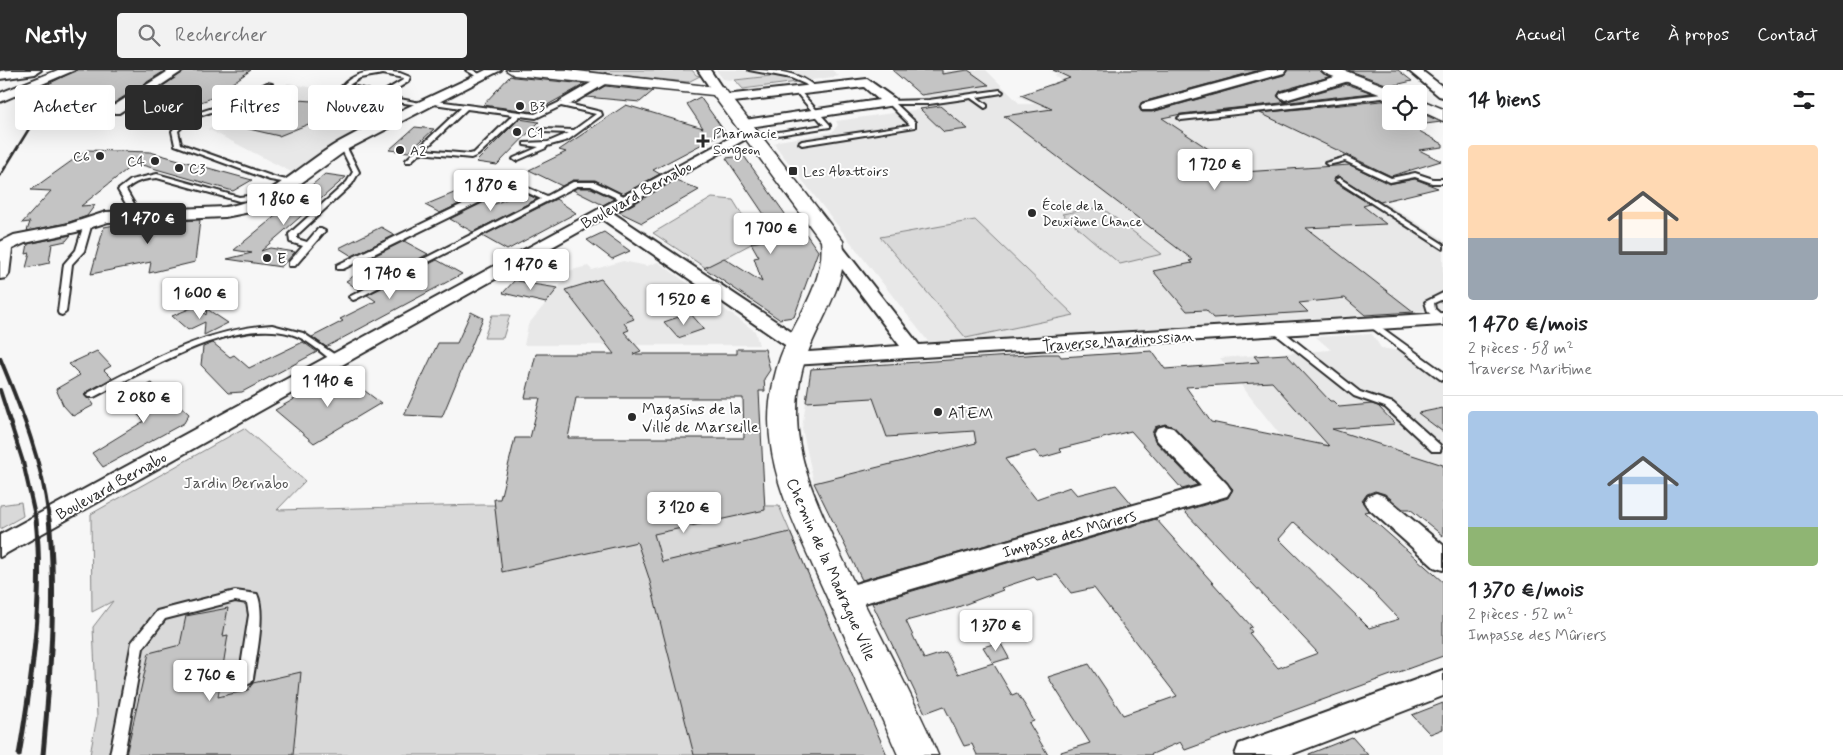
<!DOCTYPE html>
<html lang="fr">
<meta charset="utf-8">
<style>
:root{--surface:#fff;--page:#f2f2f2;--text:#202124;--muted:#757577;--line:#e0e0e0;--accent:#2b2b2b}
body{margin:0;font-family:Mynerve,sans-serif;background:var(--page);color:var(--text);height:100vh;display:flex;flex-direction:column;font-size:19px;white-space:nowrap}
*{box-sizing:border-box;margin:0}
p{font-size:16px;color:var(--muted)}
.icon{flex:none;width:28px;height:28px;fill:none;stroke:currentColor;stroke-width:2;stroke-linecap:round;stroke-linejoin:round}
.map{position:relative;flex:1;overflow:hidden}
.drawer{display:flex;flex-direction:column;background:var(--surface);width:400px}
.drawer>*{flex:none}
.hud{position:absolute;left:15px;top:15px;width:475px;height:45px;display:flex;gap:10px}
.buttons{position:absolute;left:1382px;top:15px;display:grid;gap:10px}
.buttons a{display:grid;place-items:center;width:45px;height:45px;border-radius:5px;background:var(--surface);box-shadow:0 5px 20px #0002;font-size:25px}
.price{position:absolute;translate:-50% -42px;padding:0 11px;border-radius:5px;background:#fff;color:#222;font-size:16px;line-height:32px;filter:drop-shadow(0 1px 2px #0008)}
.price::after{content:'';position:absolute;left:50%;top:30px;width:15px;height:11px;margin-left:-8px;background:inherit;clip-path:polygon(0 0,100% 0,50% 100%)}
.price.current{background:var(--accent);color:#fff}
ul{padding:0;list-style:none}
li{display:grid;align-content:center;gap:10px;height:265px;padding:0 25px}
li+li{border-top:1px solid var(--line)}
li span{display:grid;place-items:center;height:155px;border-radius:5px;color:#555}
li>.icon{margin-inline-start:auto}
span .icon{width:90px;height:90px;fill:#fffc;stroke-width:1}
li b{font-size:21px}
h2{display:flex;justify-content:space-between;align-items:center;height:60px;padding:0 25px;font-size:21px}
.chip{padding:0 18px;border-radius:5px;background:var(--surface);box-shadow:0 5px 20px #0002;font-size:18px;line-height:45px}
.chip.current{background:var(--accent);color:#fff}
header{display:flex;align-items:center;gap:30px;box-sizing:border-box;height:70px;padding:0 25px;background:var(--accent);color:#fff}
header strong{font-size:24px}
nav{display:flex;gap:28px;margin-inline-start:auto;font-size:18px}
.search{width:350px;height:45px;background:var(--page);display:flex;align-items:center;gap:12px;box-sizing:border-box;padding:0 18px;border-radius:5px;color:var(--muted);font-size:19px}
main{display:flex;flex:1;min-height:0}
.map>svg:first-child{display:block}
</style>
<header>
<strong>Nestly</strong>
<div class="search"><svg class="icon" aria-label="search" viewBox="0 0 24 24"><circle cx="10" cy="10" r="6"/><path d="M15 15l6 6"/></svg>Rechercher</div>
<nav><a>Accueil</a><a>Carte</a><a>À propos</a><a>Contact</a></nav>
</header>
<main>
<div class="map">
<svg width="1443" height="685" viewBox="0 0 1443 685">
<rect width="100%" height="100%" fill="#f7f7f7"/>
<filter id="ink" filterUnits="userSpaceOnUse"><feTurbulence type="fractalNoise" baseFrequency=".02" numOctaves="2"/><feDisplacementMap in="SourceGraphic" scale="10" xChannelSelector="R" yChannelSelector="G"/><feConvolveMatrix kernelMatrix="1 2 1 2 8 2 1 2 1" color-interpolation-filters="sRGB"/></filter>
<g filter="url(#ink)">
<g fill="#e8e8e8">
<polygon points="716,0 832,0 839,6 798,12 794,8 774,5 729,10 723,9"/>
<polygon points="925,0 986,0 1020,34 1035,34 1018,26 1061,11 1055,5 1057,3 1049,0 1177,0 1208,14 1197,17 1187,17 1134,35 1150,42 1176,34 1202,45 1245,39 1260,43 1351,33 1414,66 1320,92 1443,169 1443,240 930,274 774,74 778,71 832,62 838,55 836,51 935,37 896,4"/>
<polygon points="288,13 387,32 363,45 367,54 297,105 208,59"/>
<polygon points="623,191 647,196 658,192 755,261 759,275 524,275 528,255 566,208 564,202 588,196 592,200"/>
<polygon points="1372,264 1381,278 1400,281 1443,313 1443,416 1305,370 1280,365 1220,288 1331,280 1316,267"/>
<polygon points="811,299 1008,370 814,413 802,358"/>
</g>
<g fill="#d9d9d9" stroke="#828282">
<polygon points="568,0 692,0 696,5 700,6 688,12"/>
<polygon points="780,5 794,8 798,12 743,19 735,10"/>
<polygon points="712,128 733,130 759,172 751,174 706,198 653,163"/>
<polygon points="1101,137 1162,184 1120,194 1062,144"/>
<polygon points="975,150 1074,245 966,268 880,167"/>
<polygon points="492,245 510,245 503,268 484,268"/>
<polygon points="244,358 305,411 277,440 481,435 779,436 886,685 90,685 97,647 93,557 113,531 92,542 91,444"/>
<polygon points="21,432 23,446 0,459 0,435"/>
</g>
<g fill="#c4c4c4" stroke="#2b2b2b" fill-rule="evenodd">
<polygon points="77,0 166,0 106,38 107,43 82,42 89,37 80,37 94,27 79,27 86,22 34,21"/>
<polygon points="186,0 251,0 209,29 165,45 151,41 128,40"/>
<polygon points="892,0 942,0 942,4 968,0 989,15 921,25"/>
<polygon points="1053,0 1260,0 1142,32 1139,38 1142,42 1152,42 1284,5 1288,0 1319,0 1329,7 1280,21 1277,26 1284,32 1347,14 1372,23 1181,44 1162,48 1243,102 1350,95 1389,114 1415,109 1438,118 1380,132 1338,106 1333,109 1334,112 1370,134 1363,136 1386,154 1306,158 1414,242 1365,245 1345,228 1299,233 1308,242 1213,248 1206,240 1187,241 1153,201 1192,193 1189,191 1193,190 1004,46 1052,39 1021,25 1070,8"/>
<polygon points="1348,0 1398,0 1412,11 1391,16"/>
<polygon points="510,6 514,7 585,14 535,42 483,35"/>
<polygon points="605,16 653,21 640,32 586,27"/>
<polygon points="700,27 725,62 653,100 660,104 623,124 595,110 573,110 562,116 529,100 566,82 559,80 626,35 703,58 687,34"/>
<polygon points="283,29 358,34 279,66 232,55"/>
<polygon points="1391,30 1391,51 1419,51 1419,42 1441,52 1410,56 1443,74 1443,77 1419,80 1441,91 1391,106 1260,43"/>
<polygon points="940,36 968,59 944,62 920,39"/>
<polygon points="519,49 539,52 497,95 476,92"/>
<polygon points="415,57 434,59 409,82 389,80"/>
<polygon points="87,80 150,82 252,110 233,121 135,93 81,136 95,135 87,146 66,153 27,161 30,152 22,153 51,121 31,120"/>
<polygon points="744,86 800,165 806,164 818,181 794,247 779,249 704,198 724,188 762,212 754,188 759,187 751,173 780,168 726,88"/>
<polygon points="325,104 346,107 261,181 270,178 295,182 281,197 227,189 252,183 234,180 279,143 306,142 287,136"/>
<polygon points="676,110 699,120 642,153 619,142"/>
<polygon points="478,113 459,134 440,143 425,135"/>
<polygon points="577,118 591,118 614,129 603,135 573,120"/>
<polygon points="522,122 537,129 473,162 450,149 488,130 495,134"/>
<polygon points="556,129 576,143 507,180 482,166"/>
<polygon points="200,150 195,192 149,203 151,192 91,204 104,157 126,153"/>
<polygon points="381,157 395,165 352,186 339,178"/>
<polygon points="604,162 630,181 612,189 587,170"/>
<polygon points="71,165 66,171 52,174 49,193 26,198 30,183 26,184 28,174"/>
<polygon points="404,171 428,184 359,220 346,211 369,196 362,192"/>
<polygon points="437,190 462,204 326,277 312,267 343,251 340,249 376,231 367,225"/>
<path d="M601,209L634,249L624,253L629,260L624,262L641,281L633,284H737V279H765L770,300L764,309L765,321H759L765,440L654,464L662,492L790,462L887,685H694L649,508L637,472L502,502L494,429H500L515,368H530L540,328H525L536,284H614L565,220ZM576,328H743L744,368H568Z"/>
<polygon points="515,210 532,214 558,218 546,233 503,223"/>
<polygon points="196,236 206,245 207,239 228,253 204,265 205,252 188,260 172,246"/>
<polygon points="471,242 483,248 442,347 404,345 438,273 457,273"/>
<polygon points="690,243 704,259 678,268 664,252"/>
<polygon points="303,272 317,282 242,322 228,323 201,295 203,277 213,273 230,287 234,285 249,298"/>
<polygon points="97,281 111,296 104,300 112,308 87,322 85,326 90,329 94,335 73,346 63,335 56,319 80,305 69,294"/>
<path d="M1152,281L1165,299L1259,292L1254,286L1286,284L1330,331H1333L1339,337L1372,334L1378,336L1395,354L1332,359L1443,395V466L1410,439H1403L1385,424L1375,421L1367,424L1362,431L1369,441L1364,442L1443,512V586L1185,680L1180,672L1150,685H1062L1061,682L1090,673L1048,607L1089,594L1123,645L1177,626L1094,518L1071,523L1057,505L1037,510L1034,507L1001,518L1003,520L958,537L906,551L924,589L946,582L958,604L993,593L1012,625L1017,623L1026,637L1034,651L1029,653L1048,685H977L972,674L964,676L944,636L925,643L872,533L1156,449L1252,557L1249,558L1252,562L1249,563L1278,598L1318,583L1184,441L1228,428L1233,419L1174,357L1165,354L1155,357L1152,363L1155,371L1197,415L1182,419L1131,361L1059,379L1062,382L1041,388L1035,381L1005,389L1036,429L1070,417L1077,425L1116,415L1132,434L862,510L814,413L976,373L974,361L887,367L873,328L806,332L811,299L1042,284H1059L1061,287ZM1272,312L1329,376L1211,352L1186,317ZM1294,452L1375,524L1399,549L1369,558L1279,469Z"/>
<polygon points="341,303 381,333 314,373 275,340"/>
<polygon points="152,313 173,333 176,332 189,344 184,353 103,397 92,383 144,351 131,338 135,335 126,326"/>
<polygon points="1443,338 1443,362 1418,343"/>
<polygon points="228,538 223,566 228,565 218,627 248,620 253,613 301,602 293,685 126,685 149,583 180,575 186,546"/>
<polygon points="1000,572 1009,588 993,593 983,577"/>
<polygon points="1443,633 1443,659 1430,664 1412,645"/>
<polygon points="1352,667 1368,685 1309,685 1309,684"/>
</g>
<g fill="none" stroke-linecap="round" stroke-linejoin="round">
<defs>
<g id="lane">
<polygon points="466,0 473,0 484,7 479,8"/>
<path d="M749,0C773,0 800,1 817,19L812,20L805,14L791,8Z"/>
<path d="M383,1L400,3L410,7L408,12L385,26L425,34V36L390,31L342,16C353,4 367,1 383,1ZM383,4L404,8L403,10L380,24L349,15L360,8Z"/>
<path d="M267,13L272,14C262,22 247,30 234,35C215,42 193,44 178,61L181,74L274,107L294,112V114L270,110L175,75L172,61C187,42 210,40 232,32C244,27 255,19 267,13Z"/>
<polygon points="797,18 830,55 830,57 751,69 750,68 753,66 824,55 795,21 794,20"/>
<polygon points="1000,20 1003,22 1002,23 977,27 987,35 987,37 985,38 971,28 929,34 896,34 915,52 915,57 802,75 799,73 802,71 910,55 888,33 888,31 929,30"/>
<polygon points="1391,23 1393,24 1391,24 1391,27 1181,50 1178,48 1181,46"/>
<path d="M429,30L535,44L560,32L601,42L602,45L568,70L547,76L546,78L516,91L513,89L514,88L539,77L524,75V73L548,72L569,63L542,62L539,60L540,59L574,60L596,44L561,36L536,48L520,46L478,85L471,88L420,83L410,92H406V90L461,38L427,33L426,32ZM467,39L513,45L474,83L470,84L424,80Z"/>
<polygon points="341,75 346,76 359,102 352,114 297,165 297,169 307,172 318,159 321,159 325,161 295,196 289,196 289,192 303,176 290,172 289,164 347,112 353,102 340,76"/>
<polygon points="1346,87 1391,108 1415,103 1433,109 1443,109 1443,113 1432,113 1415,107 1390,112 1345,91 1328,95 1325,93"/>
<path d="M157,104L239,127L266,124L270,126L266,128L239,131L157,108C145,109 134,111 126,120L140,144L136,146H133L118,120L131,110Z"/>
<polygon points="1339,108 1443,174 1443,179 1337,111 1335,110"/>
<polygon points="573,112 595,112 630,129 623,131 591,116 577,116 356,229 353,230 349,227 541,129 520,119 507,119 343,199 337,199 337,195 502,115 521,115 547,126"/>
<polygon points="85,151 91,151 92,153 84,181 72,194 66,242 62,245 59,244 58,242 64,194 76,180"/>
<polygon points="1443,223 1443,229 1434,233 1435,239 1443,246 1443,253 1428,242 1425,232"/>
<polygon points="1371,250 1443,302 1443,310 1440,309 1368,255 1367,253"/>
<path d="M272,255L303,263L341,289L336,292L333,291C320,282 306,268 291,264C232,247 146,301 94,327H88L86,325L88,323C148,292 204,259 272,255Z"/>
<polygon points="1276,257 1279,258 1360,322 1393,333 1440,375 1441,378 1440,381 1432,381 1385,337 1354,326 1273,262 1272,260"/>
<path d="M235,521L257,524C266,543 256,588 253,609L251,613L246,615L241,613L239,609L249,545L247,533L235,531L165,549L143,578L124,685H110L132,572L157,541Z"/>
</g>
<g id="street">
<polygon points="10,0 41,0 35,4 0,9 0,1"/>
<polygon points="58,0 75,0 0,32 0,23"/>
<polygon points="170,0 184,0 119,43 109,43 107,40"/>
<path d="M486,0H501L348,79L297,116L255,141L225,147L108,152L76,162L25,173L12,179L9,204L6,208L0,209V172L14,165L66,155L106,142L225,137C270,130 301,94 339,72C386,46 437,24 486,0Z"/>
<polygon points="698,0 710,0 724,21 722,24 714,24"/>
<polygon points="1267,0 1286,0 1284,3 1152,40 1142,40 1141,37 1142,34"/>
<polygon points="1408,0 1421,0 1443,17 1443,27 1439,26"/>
<polygon points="1348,3 1354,7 1352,10 1285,30 1279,26 1281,23"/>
<polygon points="606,4 612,8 610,11 571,34 566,35 560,31"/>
<polygon points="867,9 895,29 896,32 895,35 743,58 736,54 738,51 879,30 864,17 725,33 719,29 725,25"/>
<polygon points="748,58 753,59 755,62 753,65 613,143 805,271 808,275 805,279 798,281 791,279 602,149 0,487 0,465"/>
<polygon points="835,174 841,175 919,275 1443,243 1443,255 793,295 786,294 783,289 786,284 793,283 900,276 827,179 829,175"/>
<polygon points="1165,356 1173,358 1227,414 1231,420 1227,426 844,539 835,536 831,528 835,520 844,517 1201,416 1157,370 1154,364 1157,358"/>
<polygon points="1376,423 1384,426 1443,475 1443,500 1434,497 1368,438 1364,432 1368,426"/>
<polygon points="1443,600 1443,626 1290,685 1235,685 1239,674 1250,670"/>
</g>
<g id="secondary">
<path d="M506,0H568L724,18L843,171C849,211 820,249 807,285C800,303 797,324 797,344C797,393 818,434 837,477C869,547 908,614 938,685H898C873,627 846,570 820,512C795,455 763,396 770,332C772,317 775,302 780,288C794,250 826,213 821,171L713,25L514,5Z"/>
<polygon points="1321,0 1343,0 1399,21 1401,24 1391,24 1391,28 1387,27 1324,3"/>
<polygon points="1419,29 1443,39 1443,51 1419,40"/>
</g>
</defs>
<use href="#lane" stroke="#2b2b2b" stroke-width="4"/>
<use href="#street" stroke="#2b2b2b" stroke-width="4"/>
<use href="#secondary" stroke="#2b2b2b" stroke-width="3"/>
<use href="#lane" fill="#fff" fill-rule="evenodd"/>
<use href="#street" fill="#fff" fill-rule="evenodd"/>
<use href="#secondary" fill="#fff" fill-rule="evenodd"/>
<polyline stroke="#2b2b2b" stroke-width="2.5" points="0,106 35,49"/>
<g stroke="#2b2b2b" stroke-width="4">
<path d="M0,288C22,341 43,393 49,450"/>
<polyline points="0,320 23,392 36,450"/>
</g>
<g stroke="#2b2b2b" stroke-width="5">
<path d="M19,685C32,609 44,526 36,449"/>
<path d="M43,685C50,607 57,527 49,449"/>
</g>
</g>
</g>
<g fill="#2b2b2b" stroke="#fff" stroke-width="2">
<circle cx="520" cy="36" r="5"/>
<circle cx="517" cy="62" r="5"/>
<path d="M700.5 63.5h5v5h5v5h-5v5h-5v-5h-5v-5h5z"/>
<circle cx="400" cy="80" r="5"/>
<circle cx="100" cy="86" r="5"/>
<circle cx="155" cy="91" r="5"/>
<circle cx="179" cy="98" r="5"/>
<rect x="788" y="96" width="10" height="10" rx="2.5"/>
<circle cx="1032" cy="143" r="5"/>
<circle cx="267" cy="188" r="5"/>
<circle cx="938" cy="342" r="5"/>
<circle cx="632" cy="347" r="5"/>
</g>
<g text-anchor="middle" stroke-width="4" stroke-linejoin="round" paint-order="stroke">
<g font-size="14" fill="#2b2b2b" stroke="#fff" text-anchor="start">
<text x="530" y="41">B3</text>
<text x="527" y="67">C1</text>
<text x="713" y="68">Pharmacie<tspan x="713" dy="16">Songeon</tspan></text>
<text x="410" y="85">A2</text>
<text x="90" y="91" text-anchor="end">C6</text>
<text x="145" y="96" text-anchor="end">C4</text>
<text x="189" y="103">C3</text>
<text x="803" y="106">Les Abattoirs</text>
<text x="1042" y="140">École de la<tspan x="1042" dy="16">Deuxième Chance</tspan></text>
</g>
<g font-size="16" fill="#2b2b2b" stroke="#fff">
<text transform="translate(636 124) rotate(-29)" y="6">Boulevard Bernabo</text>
<text transform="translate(1118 270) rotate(-4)" y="6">Traverse Mardirossian</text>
<text transform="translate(111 415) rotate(-29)" y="6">Boulevard Bernabo</text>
<text transform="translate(1069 463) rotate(-16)" y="6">Impasse des Mûriers</text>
<text transform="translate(832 499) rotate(66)" y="6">Chemin de la Madrague Ville</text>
</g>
<g font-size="16" fill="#2b2b2b" stroke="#fff" text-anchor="start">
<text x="277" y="194">E</text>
<text x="642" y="344">Magasins de la<tspan x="642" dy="18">Ville de Marseille</tspan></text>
<text x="948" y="348">ATEM</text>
</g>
<g font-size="16" fill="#565656" stroke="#fff">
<text x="236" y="418">Jardin Bernabo</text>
</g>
</g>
</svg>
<div class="buttons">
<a><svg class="icon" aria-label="locate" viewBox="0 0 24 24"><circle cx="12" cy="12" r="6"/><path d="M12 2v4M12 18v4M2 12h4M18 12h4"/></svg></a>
</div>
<b class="price" style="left:1215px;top:121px">1 720 €</b>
<b class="price" style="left:491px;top:142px">1 870 €</b>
<b class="price" style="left:284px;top:156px">1 860 €</b>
<b class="price current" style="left:148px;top:175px">1 470 €</b>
<b class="price" style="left:771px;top:185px">1 700 €</b>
<b class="price" style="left:531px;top:221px">1 470 €</b>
<b class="price" style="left:390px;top:230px">1 740 €</b>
<b class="price" style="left:200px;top:250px">1 600 €</b>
<b class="price" style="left:684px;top:256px">1 520 €</b>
<b class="price" style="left:328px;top:338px">1 140 €</b>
<b class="price" style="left:144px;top:354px">2 080 €</b>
<b class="price" style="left:684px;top:464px">3 120 €</b>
<b class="price" style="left:996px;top:582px">1 370 €</b>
<b class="price" style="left:210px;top:632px">2 760 €</b>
<div class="hud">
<a class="chip">Acheter</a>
<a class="chip current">Louer</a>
<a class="chip">Filtres</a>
<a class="chip">Nouveau</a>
</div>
</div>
<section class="drawer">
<h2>14 biens<svg class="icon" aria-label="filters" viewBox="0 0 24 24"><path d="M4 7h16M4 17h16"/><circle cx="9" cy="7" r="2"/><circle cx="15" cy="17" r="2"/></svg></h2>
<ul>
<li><span style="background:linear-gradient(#ffd9b3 60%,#9aa5b1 0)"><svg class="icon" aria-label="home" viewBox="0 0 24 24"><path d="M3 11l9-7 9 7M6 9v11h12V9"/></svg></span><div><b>1 470 €/mois</b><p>2 pièces · 58 m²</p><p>Traverse Maritime</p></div></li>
<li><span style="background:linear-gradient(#a9c7e8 75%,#8fb573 0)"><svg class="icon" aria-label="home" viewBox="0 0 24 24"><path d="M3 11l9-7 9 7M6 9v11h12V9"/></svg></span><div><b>1 370 €/mois</b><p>2 pièces · 52 m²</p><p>Impasse des Mûriers</p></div></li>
</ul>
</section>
</main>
